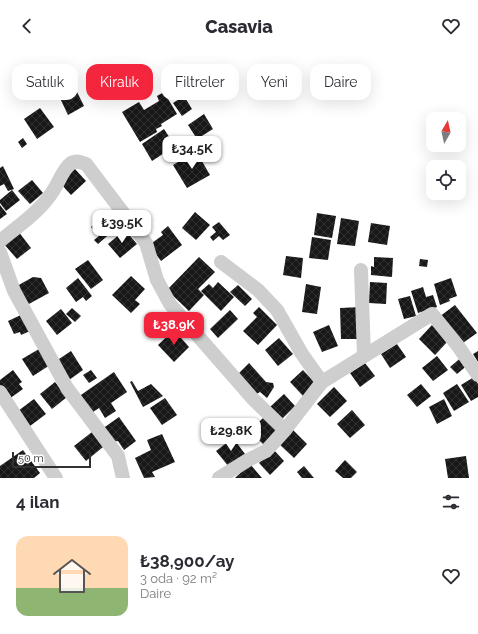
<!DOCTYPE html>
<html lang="tr">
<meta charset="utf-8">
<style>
:root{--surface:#fff;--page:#f2f2f3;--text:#2b2b33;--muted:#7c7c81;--line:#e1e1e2;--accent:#f4263d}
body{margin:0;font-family:Raleway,sans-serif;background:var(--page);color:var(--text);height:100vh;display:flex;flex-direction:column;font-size:15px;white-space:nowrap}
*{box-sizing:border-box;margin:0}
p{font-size:13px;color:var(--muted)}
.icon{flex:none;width:22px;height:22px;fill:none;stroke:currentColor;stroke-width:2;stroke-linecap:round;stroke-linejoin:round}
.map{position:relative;height:426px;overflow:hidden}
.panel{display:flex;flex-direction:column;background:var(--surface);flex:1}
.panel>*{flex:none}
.hud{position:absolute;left:12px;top:12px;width:454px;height:36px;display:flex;gap:8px}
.needle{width:26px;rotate:9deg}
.buttons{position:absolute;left:426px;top:60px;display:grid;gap:8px}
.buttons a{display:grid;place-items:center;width:40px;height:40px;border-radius:8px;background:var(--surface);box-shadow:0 4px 16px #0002;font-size:20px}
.scale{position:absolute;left:12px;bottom:10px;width:79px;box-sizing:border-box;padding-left:4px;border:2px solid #313131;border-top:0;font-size:11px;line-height:14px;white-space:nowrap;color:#313131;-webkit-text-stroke:3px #fff;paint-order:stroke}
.price{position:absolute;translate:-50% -34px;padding:0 9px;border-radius:8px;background:#fff;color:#222;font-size:13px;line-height:26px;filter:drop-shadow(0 1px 2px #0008)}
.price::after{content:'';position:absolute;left:50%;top:24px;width:12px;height:9px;margin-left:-6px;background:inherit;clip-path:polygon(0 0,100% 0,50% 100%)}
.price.on{background:var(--accent);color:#fff}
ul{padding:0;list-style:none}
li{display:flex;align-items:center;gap:12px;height:100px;padding:0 16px}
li+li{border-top:1px solid var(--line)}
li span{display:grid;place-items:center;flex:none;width:112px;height:80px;border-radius:12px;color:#555}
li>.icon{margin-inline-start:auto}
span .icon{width:48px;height:48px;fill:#fffc;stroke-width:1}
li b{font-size:17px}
h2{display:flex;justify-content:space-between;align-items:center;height:48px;padding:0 16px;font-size:17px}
.tag{padding:0 14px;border-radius:12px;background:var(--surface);box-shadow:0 4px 16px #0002;font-size:14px;line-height:36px}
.tag.on{background:var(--accent);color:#fff}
header{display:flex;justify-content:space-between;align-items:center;height:52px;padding:0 16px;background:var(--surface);font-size:18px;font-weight:800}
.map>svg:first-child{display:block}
</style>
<header><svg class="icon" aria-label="back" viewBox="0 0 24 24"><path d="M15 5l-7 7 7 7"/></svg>Casavia<svg class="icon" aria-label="heart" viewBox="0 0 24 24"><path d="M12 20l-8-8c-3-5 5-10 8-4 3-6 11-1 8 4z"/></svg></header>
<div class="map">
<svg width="478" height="426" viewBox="0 0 478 426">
<defs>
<pattern id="building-cross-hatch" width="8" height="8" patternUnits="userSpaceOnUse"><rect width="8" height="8" fill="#181818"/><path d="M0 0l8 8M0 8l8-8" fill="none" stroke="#313131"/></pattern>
</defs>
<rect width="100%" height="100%" fill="#fff"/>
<g fill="url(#building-cross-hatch)">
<polygon points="75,36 84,54 68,63 59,44"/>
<polygon points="164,40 177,62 161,72 162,74 156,77 157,80 140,90 122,60 139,50 144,58 159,49 157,44"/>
<polygon points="184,44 192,57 182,64 173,51"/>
<polygon points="40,56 54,75 37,87 24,67"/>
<polygon points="204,62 213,77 197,87 188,73"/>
<polygon points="164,77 175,94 152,109 142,92"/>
<polygon points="23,86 27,92 22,96 18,90"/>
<polygon points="196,99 210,123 187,136 173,113"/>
<polygon points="3,114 14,137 8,139 4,132 0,134 0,116"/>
<polygon points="75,117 86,129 71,143 60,131"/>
<polygon points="32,128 43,141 30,152 18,139"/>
<polygon points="12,138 20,148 6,159 0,151 0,148"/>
<polygon points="0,153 7,162 0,167"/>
<polygon points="111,158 122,171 98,192 94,188 99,184 91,175"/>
<polygon points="195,160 210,173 196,188 182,176"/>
<polygon points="317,161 336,164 332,186 314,183"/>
<polygon points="341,166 359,169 355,194 337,192"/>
<polygon points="219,170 230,183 223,188 219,184 213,189 210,185 216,180 212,175"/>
<polygon points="371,171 390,174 387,193 368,190"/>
<polygon points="168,174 182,193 161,209 149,193 163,183 161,180"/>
<polygon points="125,178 137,192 120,206 108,192"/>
<polygon points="18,179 31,196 17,207 3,191"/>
<polygon points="312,185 331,188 328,208 309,206"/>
<polygon points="286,204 303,206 301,226 283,223"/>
<polygon points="199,205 215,220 198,237 204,243 189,259 167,238"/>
<polygon points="374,205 393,206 392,225 371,223 371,214 374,215"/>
<polygon points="420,207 428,208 427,215 419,214"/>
<polygon points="88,208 103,228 91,237 75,217"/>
<polygon points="131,224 145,237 135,248 140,252 131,261 112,243"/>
<polygon points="33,225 41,226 49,241 27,253 17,234"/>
<polygon points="78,226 92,244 86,249 83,245 76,250 66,236"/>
<polygon points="451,226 457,244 449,247 450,249 440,253 434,232"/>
<polygon points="218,230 234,245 221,259 201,239 209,232 213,236"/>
<polygon points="370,230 387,231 386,252 369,251"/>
<polygon points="306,232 321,235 317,262 302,260"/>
<polygon points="238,233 252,247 245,254 230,240"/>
<polygon points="423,235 426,245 433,243 437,255 418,261 411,239"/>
<polygon points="410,244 416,264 404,267 398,247"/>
<polygon points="455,253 477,281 460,293 439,265"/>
<polygon points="259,255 277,273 258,293 243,279 257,265 253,261"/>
<polygon points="361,255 362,287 341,287 340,256"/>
<polygon points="72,256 81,264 75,270 66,262"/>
<polygon points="61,257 72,271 57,283 46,269"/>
<polygon points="230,258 238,267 218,286 210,277"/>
<polygon points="23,262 30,279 21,283 20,280 14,282 8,269"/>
<polygon points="329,273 338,294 322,300 313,280"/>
<polygon points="432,273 448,289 435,303 419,287"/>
<polygon points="174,278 189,295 174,310 158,293"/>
<polygon points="279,286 293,302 278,314 265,298"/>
<polygon points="397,292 406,305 390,316 381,302"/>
<polygon points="39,297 50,313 33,324 22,307"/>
<polygon points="71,299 83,318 69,328 56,309"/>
<polygon points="478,299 478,310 473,302"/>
<polygon points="437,304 448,318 433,329 422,316"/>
<polygon points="463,304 470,311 457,322 450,315"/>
<polygon points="249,311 266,330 273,331 274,335 267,346 260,340 255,343 237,323"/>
<polygon points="365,311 375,324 360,335 350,321"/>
<polygon points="13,318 22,330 19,332 23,337 9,347 0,334 0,328"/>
<polygon points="91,318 97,326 89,331 83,323"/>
<polygon points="303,318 317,333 304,345 290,330"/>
<polygon points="114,320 127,340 111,351 116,359 105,366 99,356 90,362 78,345"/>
<polygon points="474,325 478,332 478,345 471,349 461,333"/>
<polygon points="132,329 138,339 151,332 163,344 143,355 130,330"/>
<polygon points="55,330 67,345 52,357 40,342"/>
<polygon points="421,332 431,344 417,355 407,343"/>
<polygon points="457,332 469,350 454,359 443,341"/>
<polygon points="334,335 347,349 330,365 317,352"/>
<polygon points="284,342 295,354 281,368 270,355"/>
<polygon points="165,346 177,363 162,373 150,356"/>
<polygon points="34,347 46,362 30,374 18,359"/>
<polygon points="444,347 452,364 437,372 429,355"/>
<polygon points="352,358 365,373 350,386 337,372"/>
<polygon points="265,364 279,378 264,393 250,379"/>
<polygon points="119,365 136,389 124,398 118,389 111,390 102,377"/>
<polygon points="292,377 307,392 294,406 278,391"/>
<polygon points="92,380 103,395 86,409 74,394"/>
<polygon points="162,382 175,410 152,420 155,425 144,426 135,406 151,398 147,388"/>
<polygon points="233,386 245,402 229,415 216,399"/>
<polygon points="273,397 284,409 270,423 259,411"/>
<polygon points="23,398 40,421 34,426 0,426 0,414"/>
<polygon points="466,404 469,426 448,426 445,407"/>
<polygon points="345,408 357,420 351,426 343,426 335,419"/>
<polygon points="250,412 262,426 235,426"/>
<polygon points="304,414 314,426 302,426 297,420"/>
</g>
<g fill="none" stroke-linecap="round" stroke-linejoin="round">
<g stroke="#cecece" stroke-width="14">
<path d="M0,189C17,175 38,161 51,142C58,133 62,118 71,111C76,108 81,110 86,112L146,191L157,228L170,252L253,347L285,378"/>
<polyline points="0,200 14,239 67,336 118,404 123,426"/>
<polyline points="221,210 258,238 277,258 302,302 322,330"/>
<polyline points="361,218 364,304"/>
<polyline points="0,340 56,426"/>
<polyline points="219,426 248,408 266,399 285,378 322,330 432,262 458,294 478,323"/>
</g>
</g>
</svg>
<div class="buttons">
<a><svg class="needle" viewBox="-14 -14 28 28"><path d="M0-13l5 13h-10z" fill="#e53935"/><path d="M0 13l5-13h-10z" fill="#7c7c81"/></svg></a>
<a><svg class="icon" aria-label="locate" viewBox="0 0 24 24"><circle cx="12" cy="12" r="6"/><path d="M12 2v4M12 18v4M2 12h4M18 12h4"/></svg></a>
</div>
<div class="scale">50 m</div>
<b class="price" style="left:192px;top:118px">₺34.5K</b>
<b class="price" style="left:122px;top:192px">₺39.5K</b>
<b class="price on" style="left:174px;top:294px">₺38.9K</b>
<b class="price" style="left:231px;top:400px">₺29.8K</b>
<div class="hud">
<a class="tag">Satılık</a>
<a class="tag on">Kiralık</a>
<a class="tag">Filtreler</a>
<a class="tag">Yeni</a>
<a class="tag">Daire</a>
</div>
</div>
<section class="panel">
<h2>4 ilan<svg class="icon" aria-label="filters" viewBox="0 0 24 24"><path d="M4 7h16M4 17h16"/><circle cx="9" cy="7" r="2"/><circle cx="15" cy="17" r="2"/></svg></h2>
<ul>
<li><span style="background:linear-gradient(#ffd9b3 65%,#8fb573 0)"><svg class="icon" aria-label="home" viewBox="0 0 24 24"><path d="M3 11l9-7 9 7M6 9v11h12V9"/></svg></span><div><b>₺38,900/ay</b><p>3 oda · 92 m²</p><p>Daire</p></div><svg class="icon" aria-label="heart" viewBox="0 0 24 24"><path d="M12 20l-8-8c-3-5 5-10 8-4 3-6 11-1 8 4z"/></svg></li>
</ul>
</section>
